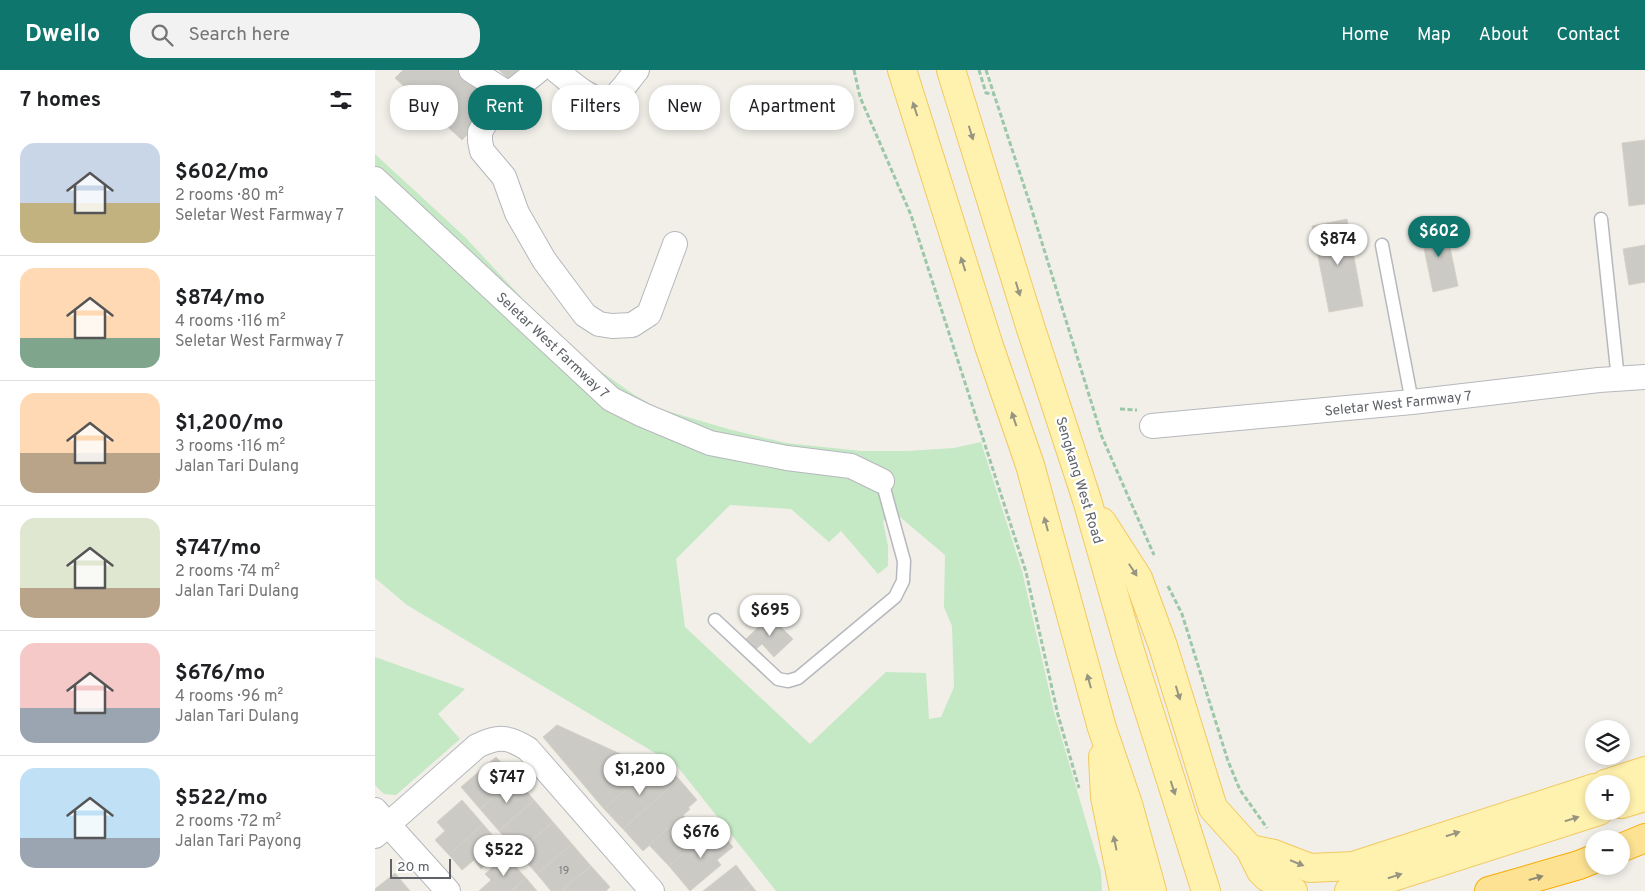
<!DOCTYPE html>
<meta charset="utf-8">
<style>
:root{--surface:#fff;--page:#f2f2f2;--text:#202124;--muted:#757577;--line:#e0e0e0;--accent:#0f766e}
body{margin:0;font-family:Overpass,sans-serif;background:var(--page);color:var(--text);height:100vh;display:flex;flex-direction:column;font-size:19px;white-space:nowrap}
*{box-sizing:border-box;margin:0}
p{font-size:16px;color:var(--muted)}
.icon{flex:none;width:28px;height:28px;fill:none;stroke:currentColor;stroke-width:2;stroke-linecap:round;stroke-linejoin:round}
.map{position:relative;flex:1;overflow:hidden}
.panel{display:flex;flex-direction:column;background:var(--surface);width:375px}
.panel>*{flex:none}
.hud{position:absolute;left:15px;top:15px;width:475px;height:45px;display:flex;gap:10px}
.tools{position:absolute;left:1210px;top:650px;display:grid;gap:10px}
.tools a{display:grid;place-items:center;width:45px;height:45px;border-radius:50%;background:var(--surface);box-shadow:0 2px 8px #0003;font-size:25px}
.scale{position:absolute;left:15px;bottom:12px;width:61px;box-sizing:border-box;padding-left:5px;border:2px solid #5f6368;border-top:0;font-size:14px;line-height:18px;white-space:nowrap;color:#5f6368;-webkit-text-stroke:4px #fff;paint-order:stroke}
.price{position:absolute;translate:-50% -42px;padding:0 11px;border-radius:18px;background:#fff;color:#222;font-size:16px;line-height:32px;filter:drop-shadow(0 1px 2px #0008)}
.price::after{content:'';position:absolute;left:50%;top:30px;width:15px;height:11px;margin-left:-8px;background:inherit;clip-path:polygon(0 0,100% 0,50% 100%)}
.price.active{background:var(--accent);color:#fff}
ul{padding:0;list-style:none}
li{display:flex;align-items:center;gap:15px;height:125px;padding:0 20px}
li+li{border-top:1px solid var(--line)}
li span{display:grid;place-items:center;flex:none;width:140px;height:100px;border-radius:15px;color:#555}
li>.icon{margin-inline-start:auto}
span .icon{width:60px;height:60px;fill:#fffc;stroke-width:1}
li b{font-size:21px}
h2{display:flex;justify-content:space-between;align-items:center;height:60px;padding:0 20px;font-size:21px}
.pill{padding:0 18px;border-radius:20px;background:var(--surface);box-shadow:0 2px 8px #0003;font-size:18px;line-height:45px}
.pill.active{background:var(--accent);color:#fff}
header{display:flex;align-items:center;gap:30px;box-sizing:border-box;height:70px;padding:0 25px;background:var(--accent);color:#fff}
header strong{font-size:24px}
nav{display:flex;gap:28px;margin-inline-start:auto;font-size:18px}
.search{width:350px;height:45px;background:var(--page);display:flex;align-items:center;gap:12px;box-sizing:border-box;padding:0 18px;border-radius:20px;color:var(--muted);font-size:19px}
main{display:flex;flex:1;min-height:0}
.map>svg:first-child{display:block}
</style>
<header>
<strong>Dwello</strong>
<div class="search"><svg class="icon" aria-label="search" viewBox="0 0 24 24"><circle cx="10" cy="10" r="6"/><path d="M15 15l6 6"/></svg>Search here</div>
<nav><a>Home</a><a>Map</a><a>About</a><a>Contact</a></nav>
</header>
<main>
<section class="panel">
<h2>7 homes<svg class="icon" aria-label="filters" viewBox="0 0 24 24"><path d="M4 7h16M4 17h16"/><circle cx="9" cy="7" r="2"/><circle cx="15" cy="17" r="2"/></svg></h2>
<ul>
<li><span style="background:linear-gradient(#c9d6e8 60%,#c2b280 0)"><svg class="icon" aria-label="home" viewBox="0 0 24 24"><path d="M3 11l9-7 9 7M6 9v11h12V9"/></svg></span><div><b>$602/mo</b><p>2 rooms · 80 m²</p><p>Seletar West Farmway 7</p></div></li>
<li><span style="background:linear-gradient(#ffd9b3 70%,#7fa58c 0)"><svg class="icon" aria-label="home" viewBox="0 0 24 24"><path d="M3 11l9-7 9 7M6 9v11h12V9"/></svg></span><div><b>$874/mo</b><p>4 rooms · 116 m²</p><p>Seletar West Farmway 7</p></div></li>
<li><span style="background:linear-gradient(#ffd9b3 60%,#b9a48a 0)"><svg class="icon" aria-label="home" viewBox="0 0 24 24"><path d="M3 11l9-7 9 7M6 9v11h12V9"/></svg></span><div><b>$1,200/mo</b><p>3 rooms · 116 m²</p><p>Jalan Tari Dulang</p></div></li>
<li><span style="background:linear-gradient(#dfe7d0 70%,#b9a48a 0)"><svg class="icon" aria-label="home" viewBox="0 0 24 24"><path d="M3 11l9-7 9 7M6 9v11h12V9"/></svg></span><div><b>$747/mo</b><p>2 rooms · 74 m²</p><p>Jalan Tari Dulang</p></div></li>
<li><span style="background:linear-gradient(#f6c9c9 65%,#9aa5b1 0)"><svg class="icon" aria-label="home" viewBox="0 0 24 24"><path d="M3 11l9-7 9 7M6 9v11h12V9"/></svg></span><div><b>$676/mo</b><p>4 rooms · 96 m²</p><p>Jalan Tari Dulang</p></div></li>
<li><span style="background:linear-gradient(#bfe0f5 70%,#9aa5b1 0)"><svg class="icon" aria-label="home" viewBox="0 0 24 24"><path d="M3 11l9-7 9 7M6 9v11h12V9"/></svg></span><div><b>$522/mo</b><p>2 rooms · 72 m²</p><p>Jalan Tari Payong</p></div></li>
</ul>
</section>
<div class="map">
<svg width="1270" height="821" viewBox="0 0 1270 821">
<rect width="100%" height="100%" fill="#f1efe8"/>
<g fill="#c5e8c5" fill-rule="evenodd">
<path d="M0,84L90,167L189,273L214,293L258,324L282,338L353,359L411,373L486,381H532L579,378L606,372L647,501L679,642L726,802L727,821H401L302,696L32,535L0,508ZM355,435L416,439L454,472L466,461L503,504L513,496V476L508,451L525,447L570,485L569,537L577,556L579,617L566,647L554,649L551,603L511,602L435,674L310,557L301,489Z"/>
<polygon points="0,587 90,619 63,644 85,669 21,725 9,724 0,715"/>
</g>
<g fill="#cccac5" stroke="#d6d1c6">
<polygon points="28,0 85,0 121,34 87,70 20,8"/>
<polygon points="124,0 150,0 138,13"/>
<polygon points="1270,70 1270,134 1254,136 1247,73"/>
<polygon points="972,149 988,236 954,242 937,156"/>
<polygon points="1070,153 1083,216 1058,222 1045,159"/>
<polygon points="1270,175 1270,212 1254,215 1248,179"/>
<polygon points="395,546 418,569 399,587 387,574 381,579 371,569"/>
<polygon points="182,655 276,698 229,739 168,667"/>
<polygon points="121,687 140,708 105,739 86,717"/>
<polygon points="292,697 304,709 248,759 229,739 276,698 283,706"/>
<polygon points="140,708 159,730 124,761 105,739"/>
<polygon points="304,709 322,730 313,738 315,739 268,781 248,759"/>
<polygon points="87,730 108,754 74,785 60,770 70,761 62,752"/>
<polygon points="159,730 178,752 143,783 124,761"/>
<polygon points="308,745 328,768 294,796 274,775"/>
<polygon points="178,752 197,774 162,804 143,783"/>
<polygon points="108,754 129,779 106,799 99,790 87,800 74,785"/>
<polygon points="340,756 358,777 342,790 346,795 315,821 294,796"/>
<polygon points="197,774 216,796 186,821 176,821 162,804"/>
<polygon points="131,786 151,808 136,821 104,821 116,810 110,804"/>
<polygon points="361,795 376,815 368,821 328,821"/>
<polygon points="216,796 235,817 231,821 186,821"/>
<polygon points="20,803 35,821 0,821 0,819"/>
<polygon points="151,808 162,821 136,821"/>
<polygon points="376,815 381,821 368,821"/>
</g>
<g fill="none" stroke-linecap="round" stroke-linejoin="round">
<defs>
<g id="service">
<polyline points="1226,149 1243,309"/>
<polyline points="1007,175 1037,332"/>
<polyline points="340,550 403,609 413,611 423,608 520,527 528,511 529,491 507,411"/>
</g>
<g id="minor">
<polyline points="96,0 134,24"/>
<polyline points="164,0 134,24 112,50 105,62 105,71 107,81 129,107 142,143 169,190 210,245 224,254 237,256 257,255 274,244 300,174"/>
<path d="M181,0C193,10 223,39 239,27C247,21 255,8 262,0"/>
<polyline points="0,109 236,329 268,345 335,373 412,388 476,396 507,411"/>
<polyline points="777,356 1037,332 1224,310 1270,307"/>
<polyline points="0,740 73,821"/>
<path d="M0,766L102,676C123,666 133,666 153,679L277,821"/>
</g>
<g id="primary">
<polyline points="527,0 614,276 655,395 727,658 753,734 777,821"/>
<polyline points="576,0 656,259 712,430 755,581 831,821"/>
<polyline points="727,452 763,508 788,576 838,738 875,779 886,801 892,807 918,821"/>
<polyline points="728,687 730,727 749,821"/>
<polyline points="1230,714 1270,701"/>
<polyline points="1246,734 1270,727"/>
<polyline points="875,779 899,784 935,798 978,796 1219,718"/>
<polyline points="974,821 1224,741"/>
</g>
<g id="motorway">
<polyline points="1246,778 1270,768"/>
<polyline points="1114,821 1204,795 1219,789"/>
</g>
</defs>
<use href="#service" stroke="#b5b8bc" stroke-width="15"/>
<use href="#minor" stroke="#b5b8bc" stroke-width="26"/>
<use href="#primary" stroke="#f2c960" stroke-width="30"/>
<use href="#motorway" stroke="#f9ab00" stroke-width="30"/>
<g stroke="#9cc7a9" stroke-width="3" stroke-dasharray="5 2.5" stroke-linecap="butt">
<polyline points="479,0 485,27 536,145 651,502 683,645 704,718"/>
<polyline points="604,0 611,23 618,24"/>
<polyline points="611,0 655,134 727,367 779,485"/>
<polyline points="745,339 762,340"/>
<polyline points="793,516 807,544 853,691 865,720 892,758"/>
</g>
<use href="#service" stroke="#fff" stroke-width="12"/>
<use href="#minor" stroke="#fff" stroke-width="24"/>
<use href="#primary" stroke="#fff2af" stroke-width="28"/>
<use href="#motorway" stroke="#fde293" stroke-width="28"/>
</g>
<defs><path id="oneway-solid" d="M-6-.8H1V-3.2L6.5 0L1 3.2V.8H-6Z" transform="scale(1.25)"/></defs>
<g fill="#979581">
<use href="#oneway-solid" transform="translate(540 39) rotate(-108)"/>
<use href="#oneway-solid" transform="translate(596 63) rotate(73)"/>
<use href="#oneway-solid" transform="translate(588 194) rotate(-108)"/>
<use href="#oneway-solid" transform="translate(643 219) rotate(73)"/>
<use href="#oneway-solid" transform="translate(639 349) rotate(-109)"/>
<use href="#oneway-solid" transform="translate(671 454) rotate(-105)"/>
<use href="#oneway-solid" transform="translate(758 500) rotate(57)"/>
<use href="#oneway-solid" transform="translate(714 611) rotate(-105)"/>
<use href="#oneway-solid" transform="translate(803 623) rotate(73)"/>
<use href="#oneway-solid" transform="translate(798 718) rotate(72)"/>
<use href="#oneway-solid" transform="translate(1197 749) rotate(-17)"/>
<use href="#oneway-solid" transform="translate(1078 764) rotate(-18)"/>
<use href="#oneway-solid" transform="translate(740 773) rotate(-102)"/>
<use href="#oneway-solid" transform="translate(922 793) rotate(22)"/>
<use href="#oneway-solid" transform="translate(1020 806) rotate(-18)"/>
</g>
<use fill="#8e8975" href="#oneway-solid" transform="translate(1161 808) rotate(-16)"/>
<g text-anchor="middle" stroke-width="4.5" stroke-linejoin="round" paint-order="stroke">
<g font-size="11" fill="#7a7d7f">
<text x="189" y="804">19</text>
</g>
<g font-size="14" fill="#5f6368" stroke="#fff">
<text transform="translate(178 275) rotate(43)" y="5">Seletar West Farmway 7</text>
<text transform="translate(1023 333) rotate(-6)" y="5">Seletar West Farmway 7</text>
<text transform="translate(705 410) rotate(73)" y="5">Sengkang West Road</text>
</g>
</g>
</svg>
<div class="tools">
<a><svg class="icon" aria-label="layers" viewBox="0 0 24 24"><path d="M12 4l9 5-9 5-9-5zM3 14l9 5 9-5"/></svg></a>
<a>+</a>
<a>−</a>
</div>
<div class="scale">20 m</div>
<b class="price active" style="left:1064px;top:188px">$602</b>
<b class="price" style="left:963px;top:196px">$874</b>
<b class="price" style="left:395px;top:567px">$695</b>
<b class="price" style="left:265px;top:726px">$1,200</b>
<b class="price" style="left:132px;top:734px">$747</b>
<b class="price" style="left:326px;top:789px">$676</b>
<b class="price" style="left:129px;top:807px">$522</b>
<div class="hud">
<a class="pill">Buy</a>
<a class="pill active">Rent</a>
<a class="pill">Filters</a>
<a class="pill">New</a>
<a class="pill">Apartment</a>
</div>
</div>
</main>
